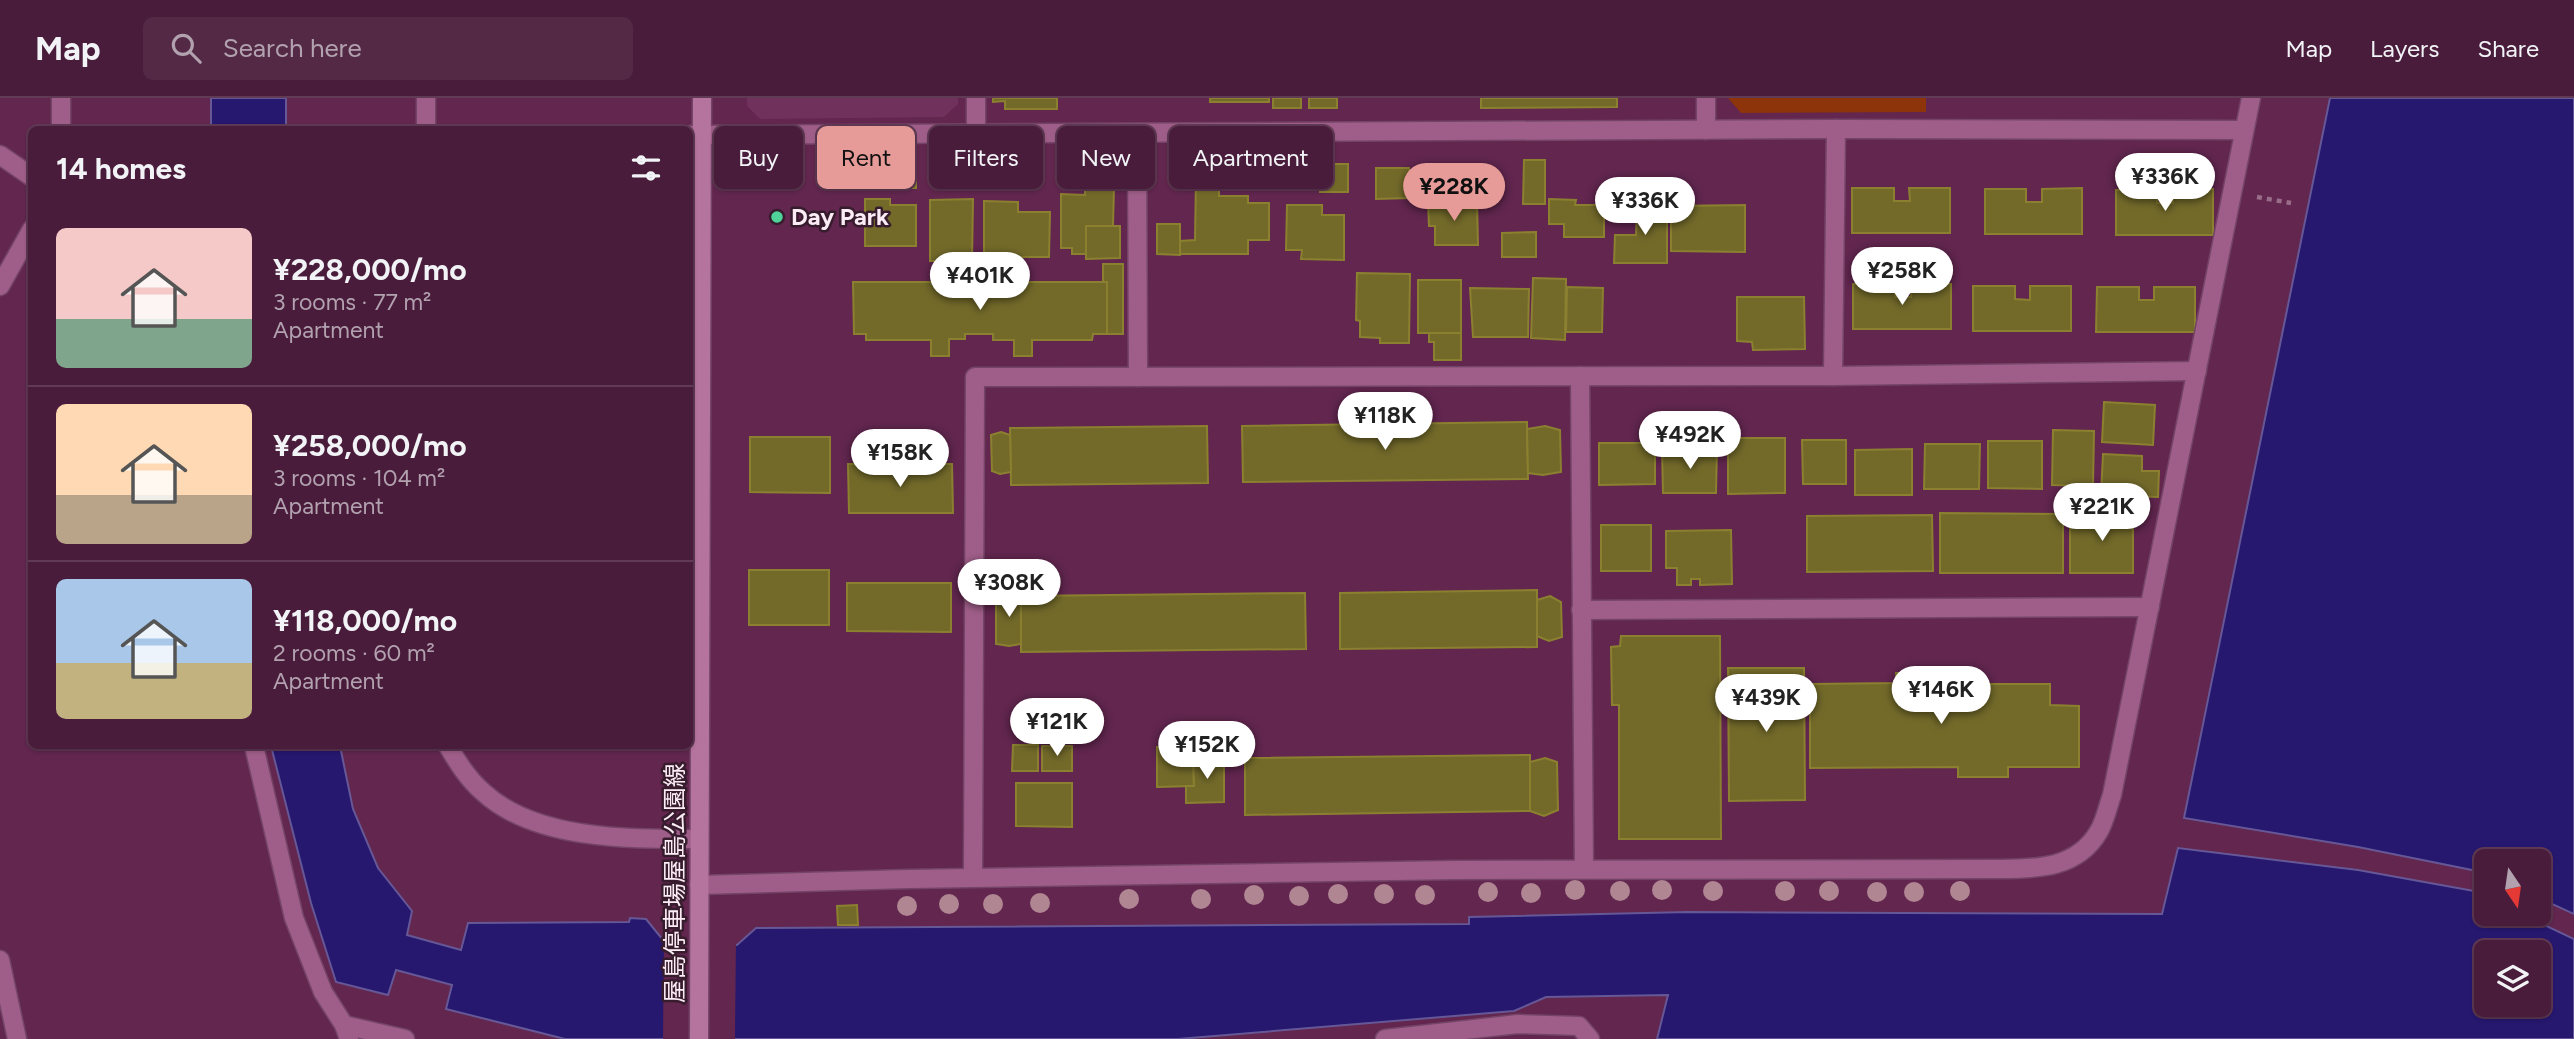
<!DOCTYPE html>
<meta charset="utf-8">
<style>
:root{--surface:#4a1c3b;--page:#542946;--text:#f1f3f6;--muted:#b2a1af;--line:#613a55;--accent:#e69b98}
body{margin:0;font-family:Figtree,"Noto Sans JP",sans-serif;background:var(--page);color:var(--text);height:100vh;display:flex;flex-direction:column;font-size:26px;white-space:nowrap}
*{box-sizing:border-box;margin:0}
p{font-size:23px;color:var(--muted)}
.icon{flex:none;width:38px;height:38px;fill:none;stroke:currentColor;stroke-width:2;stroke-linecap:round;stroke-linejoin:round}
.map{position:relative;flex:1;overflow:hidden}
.sheet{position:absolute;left:28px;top:28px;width:665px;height:623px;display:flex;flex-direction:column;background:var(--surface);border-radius:10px;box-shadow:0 2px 5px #0004,0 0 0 2px var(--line)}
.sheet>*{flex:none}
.hud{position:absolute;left:714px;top:28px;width:665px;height:63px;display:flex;gap:14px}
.needle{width:46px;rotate:167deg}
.tools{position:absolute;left:2474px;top:751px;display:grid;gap:14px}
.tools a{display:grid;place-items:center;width:77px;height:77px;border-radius:10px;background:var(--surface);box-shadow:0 2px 5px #0004,0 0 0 2px var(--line);font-size:35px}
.price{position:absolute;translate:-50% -60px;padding:0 16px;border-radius:24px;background:#fff;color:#222;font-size:23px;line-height:46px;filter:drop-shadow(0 2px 4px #0008)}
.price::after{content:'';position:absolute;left:50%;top:42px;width:21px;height:16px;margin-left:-10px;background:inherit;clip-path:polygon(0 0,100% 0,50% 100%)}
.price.current{background:var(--accent);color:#111}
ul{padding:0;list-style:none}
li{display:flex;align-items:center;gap:21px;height:175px;padding:0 28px}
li+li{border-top:2px solid var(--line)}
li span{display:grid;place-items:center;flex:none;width:196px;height:140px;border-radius:10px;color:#555}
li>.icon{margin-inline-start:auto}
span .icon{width:84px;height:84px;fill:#fffc;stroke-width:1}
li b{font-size:30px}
h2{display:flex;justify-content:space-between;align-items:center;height:84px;padding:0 28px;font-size:30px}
.chip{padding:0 24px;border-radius:10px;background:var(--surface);box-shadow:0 2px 5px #0004,0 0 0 2px var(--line);font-size:24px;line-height:63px}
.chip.current{background:var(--accent);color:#111}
header{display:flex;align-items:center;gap:42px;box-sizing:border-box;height:98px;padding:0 35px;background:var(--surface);border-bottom:2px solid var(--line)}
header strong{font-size:33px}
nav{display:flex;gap:38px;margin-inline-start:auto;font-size:24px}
.search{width:490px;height:63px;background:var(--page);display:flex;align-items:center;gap:18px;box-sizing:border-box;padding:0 24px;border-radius:10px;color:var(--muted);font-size:26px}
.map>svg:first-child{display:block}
</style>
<header>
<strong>Map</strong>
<div class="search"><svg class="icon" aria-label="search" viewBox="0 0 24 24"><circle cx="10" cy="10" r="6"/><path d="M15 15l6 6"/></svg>Search here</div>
<nav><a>Map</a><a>Layers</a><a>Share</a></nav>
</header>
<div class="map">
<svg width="2574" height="941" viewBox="0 0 2574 941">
<rect width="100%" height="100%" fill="#62264f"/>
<polygon fill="#71315d" points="747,0 958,0 958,6 944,19 760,21 747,8"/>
<polygon fill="#8e340a" points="1728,0 1926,0 1926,14 1741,15"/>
<g fill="#26176f" stroke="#665797" stroke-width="2" fill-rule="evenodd">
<rect x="211" y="0" width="75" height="31"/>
<polygon points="2330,0 2574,0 2574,816 2539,800 2539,763 2487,763 2487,775 2358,749 2184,720"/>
<path d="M271,648H340L353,711L378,770L412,813L407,837L461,852L468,825L629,824L630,820L646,821L663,842L737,847L756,830L1469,826V819L1688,814L2162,816L2178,750L2358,772L2474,793L2487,799V816H2521L2574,841V941H1657L1668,897L1546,899L1514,913L1178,941H565L446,911L452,887L396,872L388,897L336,884L311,805ZM2487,854H2539V906H2487Z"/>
</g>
<polygon fill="#62264f" points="664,837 736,843 735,941 663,941"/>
<g fill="#736a2a" stroke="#8b8030" stroke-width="2">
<polygon points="993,0 1057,0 1057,11 1005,11 1005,3 993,4"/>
<rect x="1210" y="0" width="59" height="4"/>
<rect x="1273" y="0" width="28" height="10"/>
<rect x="1309" y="0" width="28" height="10"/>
<polygon points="1481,0 1617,0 1617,9 1481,10"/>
<polygon points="397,27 397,32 317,32 317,29"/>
<polygon points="1524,62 1545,62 1545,106 1523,106"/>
<rect x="890" y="64" width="26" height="26"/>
<rect x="1320" y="66" width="28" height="28"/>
<polygon points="1376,70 1409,70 1410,100 1376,101"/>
<polygon points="1196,80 1219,80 1219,98 1248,98 1248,105 1269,105 1269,142 1248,142 1248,156 1180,156 1180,143 1195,142"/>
<polygon points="1085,89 1114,89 1113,128 1086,128 1086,156 1072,156 1072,150 1061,150 1061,96 1085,97"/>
<polygon points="1852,90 1894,90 1894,103 1910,103 1909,90 1950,90 1950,135 1852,135"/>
<polygon points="2082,90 2082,136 1985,136 1985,91 2026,91 2026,104 2042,104 2042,91"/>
<polygon points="2158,91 2157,105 2173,105 2173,91 2213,91 2213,137 2116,137 2116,92"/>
<polygon points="865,101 890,101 890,107 916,107 916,148 865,148"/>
<polygon points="973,101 972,163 930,163 930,102"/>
<polygon points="1549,101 1576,102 1575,107 1604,107 1604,139 1564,139 1564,126 1549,126"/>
<polygon points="984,103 1018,104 1018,114 1050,114 1049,159 984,159"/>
<polygon points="1477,103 1478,147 1435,147 1435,128 1429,128 1428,104"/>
<polygon points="1637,105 1667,105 1667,165 1614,165 1615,137 1636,137"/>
<polygon points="1287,107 1322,107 1322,117 1344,117 1344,162 1301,161 1302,152 1286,152"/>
<polygon points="1745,107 1745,154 1671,153 1671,108"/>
<polygon points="1157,126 1180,126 1180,157 1157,156"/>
<polygon points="1086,128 1120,128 1120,160 1086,161"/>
<polygon points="1536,134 1536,159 1502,159 1502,135"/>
<polygon points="1103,166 1123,166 1123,236 1107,236 1107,184 1103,184"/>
<polygon points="1357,175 1410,176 1409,245 1380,245 1380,240 1360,239 1360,223 1356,222"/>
<polygon points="1533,180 1566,181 1565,242 1531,240"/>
<rect x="1418" y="182" width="43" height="53"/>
<polygon points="853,184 1107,184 1107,236 1093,236 1092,242 1032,242 1032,258 1014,258 1014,242 993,242 993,236 965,236 965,241 949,241 949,258 931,258 931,242 866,242 866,236 854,236"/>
<polygon points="1853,186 1895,186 1895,199 1911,199 1911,186 1951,186 1951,231 1853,231"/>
<polygon points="1973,188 2015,188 2015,201 2030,202 2030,188 2071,188 2071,233 1973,233"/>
<polygon points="1567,189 1603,190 1602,234 1566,234"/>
<polygon points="2097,189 2139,189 2139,202 2154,202 2154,189 2195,189 2195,234 2096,234"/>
<polygon points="1470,190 1529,191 1528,239 1473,239"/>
<polygon points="1737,199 1804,199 1805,251 1753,252 1752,244 1737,243"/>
<polygon points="1429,235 1461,235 1461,262 1434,262 1434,244 1429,244"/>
<polygon points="2104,304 2155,307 2153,347 2102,344"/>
<polygon points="1527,324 1528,381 1243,384 1242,328"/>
<polygon points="1207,328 1208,385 1011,387 1010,330"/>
<polygon points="1545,328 1560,332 1561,374 1543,377 1528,375 1527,331"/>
<polygon points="2053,332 2094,333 2093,388 2052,387"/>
<polygon points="1001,334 1010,337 1011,374 1000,376 992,373 991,337"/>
<polygon points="750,339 830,339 830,395 750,394"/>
<polygon points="1728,340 1785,340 1785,395 1728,396"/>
<polygon points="1802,342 1846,342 1846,386 1803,386"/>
<polygon points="1988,343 2042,343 2042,391 1988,390"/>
<polygon points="1599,345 1655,345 1655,386 1599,387"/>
<polygon points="1925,346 1980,346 1979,391 1924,391"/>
<polygon points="1717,350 1716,395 1663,395 1662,351"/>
<polygon points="1912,351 1912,397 1855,397 1855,352"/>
<polygon points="2103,356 2142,358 2142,373 2159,373 2158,399 2101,397"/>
<polygon points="848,366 952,366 953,415 849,415"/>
<polygon points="1940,415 2063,416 2063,475 1940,475"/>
<polygon points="2133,415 2133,475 2070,475 2070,416"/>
<polygon points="1932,417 1933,473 1807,474 1807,418"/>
<rect x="1601" y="427" width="50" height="46"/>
<polygon points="1731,432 1732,486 1700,487 1700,481 1691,481 1691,487 1677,487 1677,470 1666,470 1666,433"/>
<rect x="749" y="472" width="80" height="55"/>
<polygon points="847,485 951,485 951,534 847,533"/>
<polygon points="1537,492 1537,549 1340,551 1340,495"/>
<polygon points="1010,494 1021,498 1021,546 1009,548 996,546 996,498"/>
<polygon points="1305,495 1306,551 1021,554 1021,498"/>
<polygon points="1550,498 1561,504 1562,539 1549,543 1537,538 1537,502"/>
<polygon points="1621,538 1720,538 1721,741 1619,741 1619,607 1612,607 1611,549 1620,548"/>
<polygon points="1728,570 1804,570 1805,702 1729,703"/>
<polygon points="1896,575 1941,575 1941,586 2050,586 2050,607 2079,608 2079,669 2008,669 2008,679 1958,679 1958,669 1810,670 1810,586 1897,585"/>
<polygon points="1013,647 1038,647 1038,673 1012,673"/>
<rect x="1042" y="648" width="30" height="25"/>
<polygon points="1193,648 1194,688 1157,689 1157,649"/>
<polygon points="1530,657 1530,713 1245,717 1245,660"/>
<polygon points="1224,658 1224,704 1186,705 1186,688 1194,688 1193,659"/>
<polygon points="1545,660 1557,664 1558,712 1544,718 1530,713 1530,664"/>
<polygon points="1016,685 1072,685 1072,729 1016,728"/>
<polygon points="857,807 858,827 838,827 837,808"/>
</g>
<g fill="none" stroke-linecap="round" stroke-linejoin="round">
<defs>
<g id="minor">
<polyline points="426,0 426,32"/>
<polyline points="61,32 61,0"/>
<polyline points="1706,32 1706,0"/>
<polyline points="1137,35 1138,279"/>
<polyline points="976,36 976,0"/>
<polyline points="690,37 1836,31 2244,32"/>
<polyline points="0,57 32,79"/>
<polyline points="0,188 32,131"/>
<polyline points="1580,278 1584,771"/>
<polyline points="1833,278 1836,31"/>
<polyline points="1581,512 2150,509"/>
<polyline points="254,648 294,820 323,894 344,927 349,941"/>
<path d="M448,648C458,665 468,681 483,694C536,743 632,741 699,741"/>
<polyline points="973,779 975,279 1833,278 2197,273"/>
<path d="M699,787L908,781L1455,772L2001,771C2038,771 2078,770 2099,733C2105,723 2108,708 2112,697L2251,0"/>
<polyline points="0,862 17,941"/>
<polyline points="344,927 405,941"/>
<polyline points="1385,941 1518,926 1579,928 1590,941"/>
</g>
<polyline id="secondary" points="699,941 702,0"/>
</defs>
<use href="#minor" stroke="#744467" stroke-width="21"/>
<use href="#secondary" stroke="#744467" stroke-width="21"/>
<polyline stroke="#996d8a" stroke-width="4.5" stroke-dasharray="5 5" stroke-linecap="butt" points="2257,99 2291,105"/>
<use href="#minor" stroke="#9f5e89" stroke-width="18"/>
<use href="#secondary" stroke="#b5749e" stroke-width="18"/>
</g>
<g fill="#b08693">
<circle cx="1575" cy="792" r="10"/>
<circle cx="1662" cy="792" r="10"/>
<circle cx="1620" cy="793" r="10"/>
<circle cx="1713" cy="793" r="10"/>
<circle cx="1785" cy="793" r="10"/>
<circle cx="1829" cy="793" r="10"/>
<circle cx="1960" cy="793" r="10"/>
<circle cx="1488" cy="794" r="10"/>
<circle cx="1877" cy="794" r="10"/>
<circle cx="1914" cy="794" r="10"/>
<circle cx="1531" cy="795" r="10"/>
<circle cx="1338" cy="796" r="10"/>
<circle cx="1384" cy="796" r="10"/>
<circle cx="1254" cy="797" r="10"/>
<circle cx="1425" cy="797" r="10"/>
<circle cx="1299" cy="798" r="10"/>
<circle cx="1129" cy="801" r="10"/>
<circle cx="1201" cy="801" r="10"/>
<circle cx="1040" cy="805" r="10"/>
<circle cx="949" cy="806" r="10"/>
<circle cx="993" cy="806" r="10"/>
<circle cx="907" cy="808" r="10"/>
</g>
<circle fill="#4fd399" stroke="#371c2e" stroke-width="2.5" cx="777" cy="119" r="7"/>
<g text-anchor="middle" stroke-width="5" stroke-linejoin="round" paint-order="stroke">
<g font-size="24" font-weight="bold" fill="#fbecf5" stroke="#371c2e" text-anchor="start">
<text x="791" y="127">Day Park</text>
</g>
<g font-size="24" fill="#fbecf5" stroke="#371c2e">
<text transform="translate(675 785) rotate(-90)" y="8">屋島停車場屋島公園線</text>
</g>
</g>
</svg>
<div class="tools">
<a><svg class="needle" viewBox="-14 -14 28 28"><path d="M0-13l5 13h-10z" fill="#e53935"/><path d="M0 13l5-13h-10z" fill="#b2a1af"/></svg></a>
<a><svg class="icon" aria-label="layers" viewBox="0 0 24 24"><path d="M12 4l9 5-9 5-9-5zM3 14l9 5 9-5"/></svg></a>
</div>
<b class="price" style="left:2165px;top:115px">¥336K</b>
<b class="price current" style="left:1454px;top:125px">¥228K</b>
<b class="price" style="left:1645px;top:139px">¥336K</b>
<b class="price" style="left:1902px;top:209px">¥258K</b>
<b class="price" style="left:980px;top:214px">¥401K</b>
<b class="price" style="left:1385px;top:354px">¥118K</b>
<b class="price" style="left:1690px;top:373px">¥492K</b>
<b class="price" style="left:900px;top:391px">¥158K</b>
<b class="price" style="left:2102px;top:445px">¥221K</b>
<b class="price" style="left:1009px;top:521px">¥308K</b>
<b class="price" style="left:1941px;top:628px">¥146K</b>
<b class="price" style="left:1766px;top:636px">¥439K</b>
<b class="price" style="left:1057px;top:660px">¥121K</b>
<b class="price" style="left:1207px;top:683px">¥152K</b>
<div class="hud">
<a class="chip">Buy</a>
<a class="chip current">Rent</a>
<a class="chip">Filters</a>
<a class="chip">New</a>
<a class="chip">Apartment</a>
</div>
<section class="sheet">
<h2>14 homes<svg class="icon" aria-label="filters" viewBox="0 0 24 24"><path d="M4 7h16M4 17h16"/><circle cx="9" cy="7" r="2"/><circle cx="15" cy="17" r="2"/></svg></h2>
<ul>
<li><span style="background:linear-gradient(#f6c9c9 65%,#7fa58c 0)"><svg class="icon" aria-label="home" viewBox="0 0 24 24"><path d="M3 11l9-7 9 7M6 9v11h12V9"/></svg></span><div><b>¥228,000/mo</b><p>3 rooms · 77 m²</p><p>Apartment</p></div></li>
<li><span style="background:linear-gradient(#ffd9b3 65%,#b9a48a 0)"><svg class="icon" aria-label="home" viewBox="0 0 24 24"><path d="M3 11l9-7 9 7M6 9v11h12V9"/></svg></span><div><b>¥258,000/mo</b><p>3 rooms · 104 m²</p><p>Apartment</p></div></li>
<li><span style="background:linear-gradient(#a9c7e8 60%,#c2b280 0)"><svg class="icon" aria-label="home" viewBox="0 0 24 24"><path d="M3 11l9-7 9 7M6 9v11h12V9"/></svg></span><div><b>¥118,000/mo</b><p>2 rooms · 60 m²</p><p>Apartment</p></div></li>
</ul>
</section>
</div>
